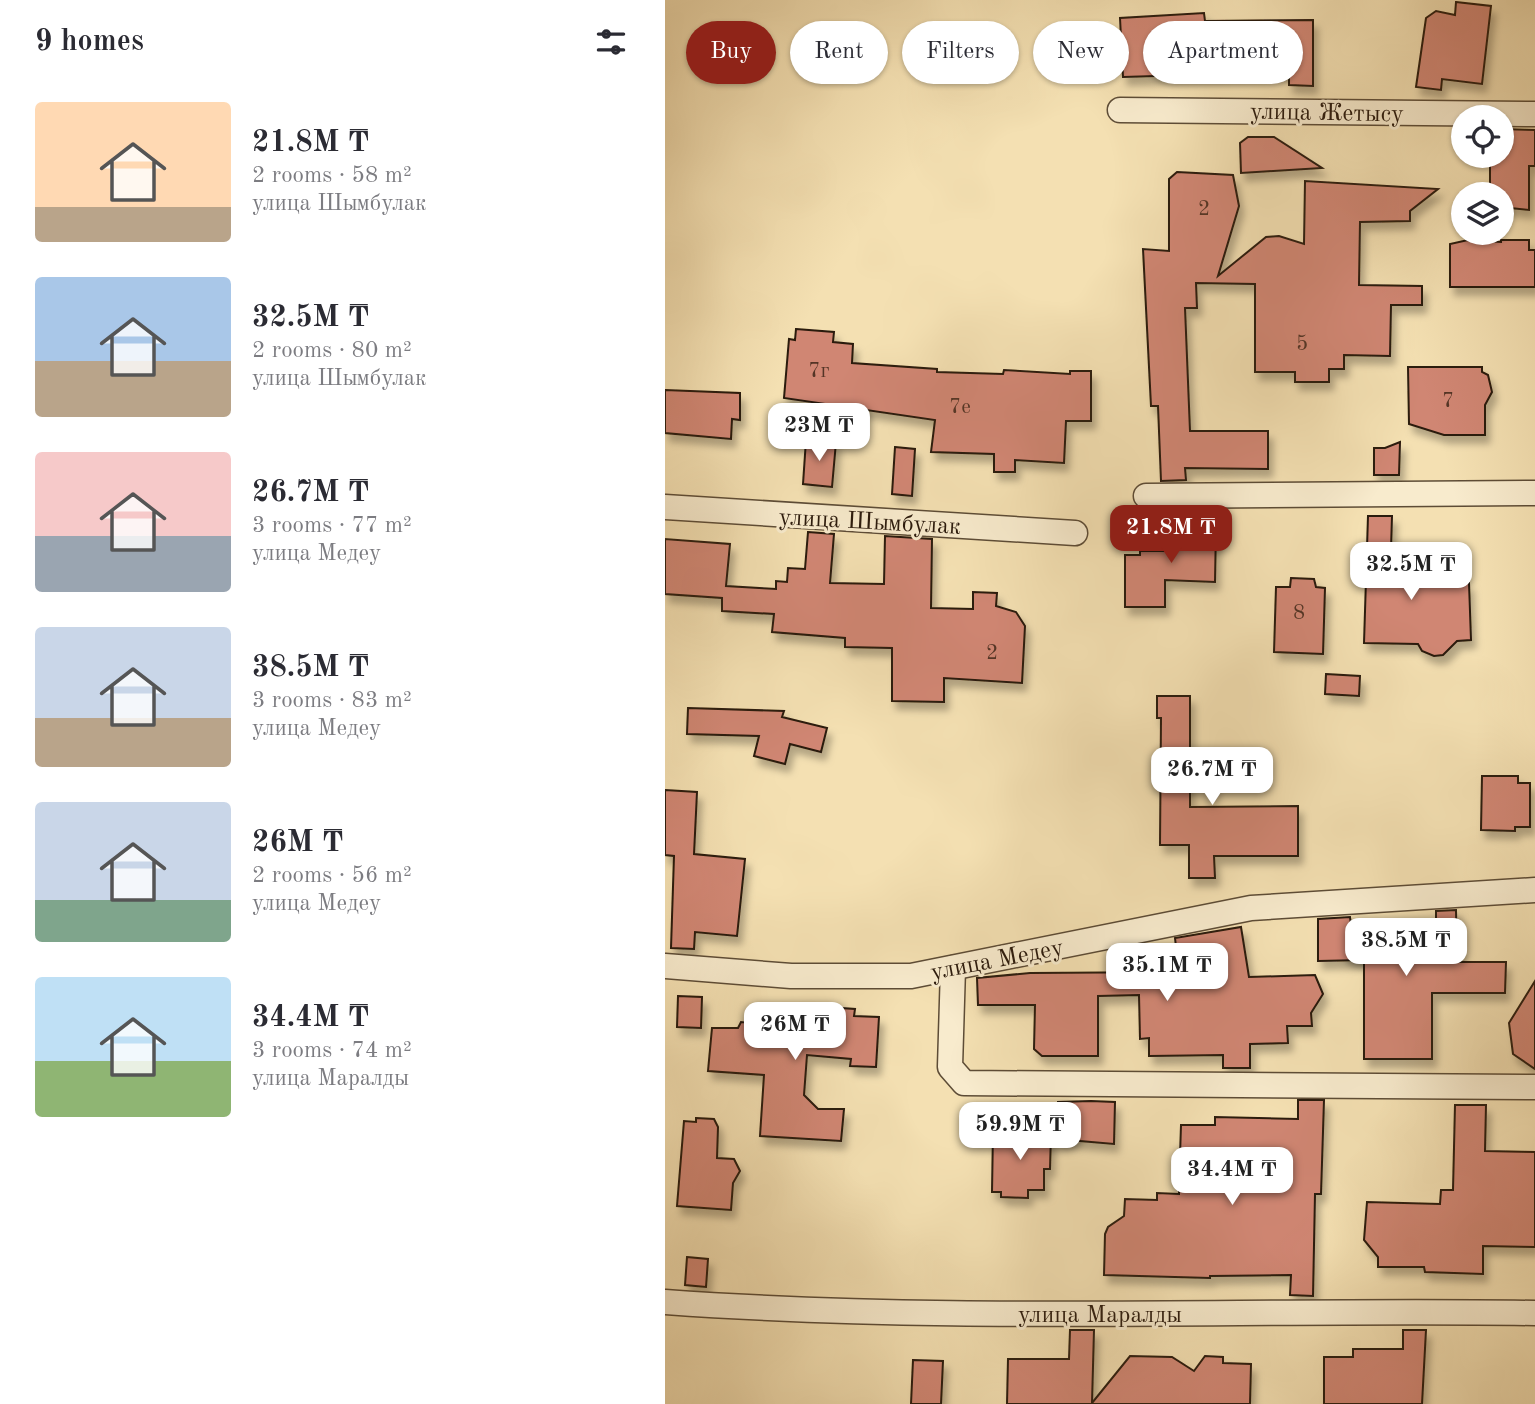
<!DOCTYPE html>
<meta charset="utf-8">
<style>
:root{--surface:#fff;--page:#f2f2f3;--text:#2b2b33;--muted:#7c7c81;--accent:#8f2418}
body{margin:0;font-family:"Old Standard TT",serif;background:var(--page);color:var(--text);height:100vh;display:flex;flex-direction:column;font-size:26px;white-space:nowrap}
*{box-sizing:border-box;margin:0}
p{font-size:23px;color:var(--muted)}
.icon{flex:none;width:38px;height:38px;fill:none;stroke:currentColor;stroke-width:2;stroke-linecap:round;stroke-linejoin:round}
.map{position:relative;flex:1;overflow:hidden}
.drawer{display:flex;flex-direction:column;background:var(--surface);width:665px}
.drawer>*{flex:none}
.banner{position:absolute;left:21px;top:21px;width:665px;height:63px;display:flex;gap:14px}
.fabs{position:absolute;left:786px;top:105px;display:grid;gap:14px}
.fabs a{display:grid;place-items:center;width:63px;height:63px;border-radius:50%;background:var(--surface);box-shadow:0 2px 5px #0004;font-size:35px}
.price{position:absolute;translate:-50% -60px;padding:0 16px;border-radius:14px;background:#fff;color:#222;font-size:23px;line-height:46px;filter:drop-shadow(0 2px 4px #0008)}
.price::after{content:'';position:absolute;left:50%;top:42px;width:21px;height:16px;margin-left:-10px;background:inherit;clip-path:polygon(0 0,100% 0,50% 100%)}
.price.active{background:var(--accent);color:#fff}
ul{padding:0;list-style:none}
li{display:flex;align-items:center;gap:21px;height:175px;padding:0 35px}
li span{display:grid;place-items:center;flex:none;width:196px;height:140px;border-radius:7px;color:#555}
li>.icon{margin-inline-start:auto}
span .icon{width:84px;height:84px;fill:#fffc;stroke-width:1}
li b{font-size:30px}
h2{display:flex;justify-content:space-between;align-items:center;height:84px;padding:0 35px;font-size:30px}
.tag{padding:0 24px;border-radius:32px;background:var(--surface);box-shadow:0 2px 5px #0004;font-size:24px;line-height:63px}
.tag.active{background:var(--accent);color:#fff}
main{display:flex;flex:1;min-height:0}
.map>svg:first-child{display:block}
</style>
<main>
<section class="drawer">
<h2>9 homes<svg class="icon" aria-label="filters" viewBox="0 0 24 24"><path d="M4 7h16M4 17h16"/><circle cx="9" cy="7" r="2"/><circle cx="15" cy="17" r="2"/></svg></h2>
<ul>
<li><span style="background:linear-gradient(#ffd9b3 75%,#b9a48a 0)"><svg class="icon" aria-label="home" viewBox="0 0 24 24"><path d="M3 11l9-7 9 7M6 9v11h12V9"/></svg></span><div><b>21.8M ₸</b><p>2 rooms · 58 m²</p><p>улица Шымбулак</p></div></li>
<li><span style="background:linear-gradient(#a9c7e8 60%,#b9a48a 0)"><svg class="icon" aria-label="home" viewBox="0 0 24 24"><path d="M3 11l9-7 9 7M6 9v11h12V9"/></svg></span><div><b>32.5M ₸</b><p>2 rooms · 80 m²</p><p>улица Шымбулак</p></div></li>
<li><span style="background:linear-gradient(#f6c9c9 60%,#9aa5b1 0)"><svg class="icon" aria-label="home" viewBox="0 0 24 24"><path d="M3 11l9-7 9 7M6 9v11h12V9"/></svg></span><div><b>26.7M ₸</b><p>3 rooms · 77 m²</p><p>улица Медеу</p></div></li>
<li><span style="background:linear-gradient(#c9d6e8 65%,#b9a48a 0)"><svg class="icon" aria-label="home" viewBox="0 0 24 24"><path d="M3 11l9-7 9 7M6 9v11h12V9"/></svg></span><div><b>38.5M ₸</b><p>3 rooms · 83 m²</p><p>улица Медеу</p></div></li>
<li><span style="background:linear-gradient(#c9d6e8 70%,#7fa58c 0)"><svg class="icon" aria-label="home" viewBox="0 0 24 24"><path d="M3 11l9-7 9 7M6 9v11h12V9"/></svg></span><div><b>26M ₸</b><p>2 rooms · 56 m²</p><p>улица Медеу</p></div></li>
<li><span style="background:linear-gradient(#bfe0f5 60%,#8fb573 0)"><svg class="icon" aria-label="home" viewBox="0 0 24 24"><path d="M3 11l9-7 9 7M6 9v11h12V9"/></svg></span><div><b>34.4M ₸</b><p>3 rooms · 74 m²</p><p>улица Маралды</p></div></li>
</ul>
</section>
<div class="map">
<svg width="870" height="1404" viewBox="0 0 870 1404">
<defs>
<filter id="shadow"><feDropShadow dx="4.5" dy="8" stdDeviation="3.5" flood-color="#0004"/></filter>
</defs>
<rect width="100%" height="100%" fill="#f4e0b2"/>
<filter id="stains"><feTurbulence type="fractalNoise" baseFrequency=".00286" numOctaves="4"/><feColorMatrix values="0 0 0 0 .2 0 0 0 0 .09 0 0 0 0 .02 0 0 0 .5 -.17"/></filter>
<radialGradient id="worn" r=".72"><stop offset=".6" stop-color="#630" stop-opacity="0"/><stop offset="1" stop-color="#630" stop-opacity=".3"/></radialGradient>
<g fill="#d08673" stroke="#2b1a0c" stroke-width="2" filter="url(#shadow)">
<polygon points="791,2 826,6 817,84 777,79 776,90 751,87 761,18 771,11 790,15"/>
<polygon points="539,13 540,21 648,20 648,86 624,85 624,72 458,77 455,18"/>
<polygon points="836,129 870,130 870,166 864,166 864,210 836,207 836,194 825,194 825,156 836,156"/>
<polygon points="583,137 609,137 657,168 576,173 575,143"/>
<polygon points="512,172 568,175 574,206 553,276 601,237 614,236 639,244 640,181 773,189 745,211 745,221 695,222 694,285 757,286 757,305 726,305 725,356 679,355 679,369 664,369 664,382 630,382 630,372 590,372 590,284 531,283 532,308 520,308 525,431 603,431 603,469 520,468 521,480 496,481 493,406 486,406 478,249 504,251 504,179"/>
<polygon points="803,240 836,242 836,240 864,240 864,250 870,250 870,287 785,287 785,244"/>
<polygon points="131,329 169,332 168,342 188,344 187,363 272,369 272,372 338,374 339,370 405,374 405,371 426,371 426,421 401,421 399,463 350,460 350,472 329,472 329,454 266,452 270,420 119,398 124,339 130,340"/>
<polygon points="743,367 817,367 817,372 823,375 827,392 820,405 820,435 779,435 744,424"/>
<polygon points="0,390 75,393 75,420 67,419 66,439 0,433"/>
<polygon points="141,440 171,442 167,487 138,484"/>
<polygon points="735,442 734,475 709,475 709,448 720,448"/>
<polygon points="230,447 250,449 247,496 227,494"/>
<polygon points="703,516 727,516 725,582 766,582 781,578 787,583 804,583 806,640 792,641 778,655 769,656 757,651 753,644 699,643"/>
<polygon points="536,519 551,526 550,582 500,580 500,607 460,607 460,555 475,555 475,551 507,551 508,528"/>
<polygon points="143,532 169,534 165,583 219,584 220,536 267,539 266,608 308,609 308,592 332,593 331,606 351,612 360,626 357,683 279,678 279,702 227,701 227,648 180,647 180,638 107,632 109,614 57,611 57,598 0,594 0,539 65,544 61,586 111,589 111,581 122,582 123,568 140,569"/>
<polygon points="626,578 649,579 651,587 660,588 658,654 609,652 611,587 625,587"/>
<polygon points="661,674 695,676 694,696 660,694"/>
<polygon points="492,696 525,696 525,807 633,806 633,856 549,856 550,878 524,878 524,845 495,845 496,718 492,718"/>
<polygon points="23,708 119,711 117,717 162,728 156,752 125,744 120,764 89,756 94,736 22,734"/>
<polygon points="817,776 853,776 853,783 865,783 865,827 850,827 850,831 816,830"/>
<polygon points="0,790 32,792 29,854 80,859 72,936 30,932 29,949 6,948 9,856 0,855"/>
<polygon points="791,910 792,962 841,962 840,993 767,993 767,1059 699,1059 699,960 653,961 653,919 685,917 686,925 771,922 771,911"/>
<polygon points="576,927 584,977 650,975 658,994 646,1013 647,1026 622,1026 623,1043 585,1044 585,1068 558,1068 558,1055 484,1056 484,1038 475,1039 474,995 433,996 433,1056 377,1056 369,1049 370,1005 313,1005 312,978 365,973 514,972 510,938"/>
<polygon points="870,981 870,1069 848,1054 844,1023"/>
<polygon points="13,996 37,997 36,1028 12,1027"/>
<polygon points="104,1003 190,1009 189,1016 214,1017 211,1067 185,1066 186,1059 142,1055 139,1095 153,1109 179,1109 176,1141 95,1136 99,1075 43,1071 47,1028 73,1028 76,1022 102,1025"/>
<polygon points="633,1100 659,1100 656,1194 650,1194 648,1296 625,1295 626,1275 545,1276 545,1278 439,1275 440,1234 443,1227 459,1216 460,1199 492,1200 492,1193 514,1194 514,1185 577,1166 573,1148 515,1156 516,1125 550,1125 550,1117 633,1119"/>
<polygon points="426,1101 450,1102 449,1144 392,1139 393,1102"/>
<polygon points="790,1105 821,1105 820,1151 870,1152 870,1247 818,1246 818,1274 760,1272 759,1267 713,1267 713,1257 699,1240 702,1202 775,1204 776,1190 788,1190"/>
<polygon points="31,1118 49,1119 53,1127 52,1158 69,1159 75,1171 68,1183 66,1210 12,1206 19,1121 31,1122"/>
<polygon points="328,1131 386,1133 385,1169 379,1169 379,1190 363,1190 363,1198 336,1197 336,1192 327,1192"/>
<polygon points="22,1257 43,1259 41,1287 20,1285"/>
<polygon points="405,1330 429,1330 427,1403 465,1356 507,1357 529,1371 540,1356 558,1357 558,1363 586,1364 585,1404 342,1404 343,1359 404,1359"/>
<polygon points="738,1330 761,1330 757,1404 659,1404 659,1357 688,1357 688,1349 738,1349"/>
<polygon points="248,1360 278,1361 276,1404 246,1404"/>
</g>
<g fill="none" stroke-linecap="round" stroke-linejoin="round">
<defs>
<g id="street">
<polyline points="455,110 870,114"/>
<polyline points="481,496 870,493"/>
<polyline points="0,507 410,533"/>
<polyline points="0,966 126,976 246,976 586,908 870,890"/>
<polyline points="288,968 285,1067 299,1083 870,1087"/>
<path d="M0,1302C290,1323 580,1309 870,1313"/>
</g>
</defs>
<use href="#street" stroke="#5d4c36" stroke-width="27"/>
<use href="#street" stroke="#f8ebcd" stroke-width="24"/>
</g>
<g text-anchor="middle" stroke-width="6" stroke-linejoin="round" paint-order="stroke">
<g font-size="21" fill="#543526">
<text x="539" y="215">2</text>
<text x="637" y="350">5</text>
<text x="154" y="377">7г</text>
<text x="783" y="407">7</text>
<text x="295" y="413">7е</text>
<text x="634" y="619">8</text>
<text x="327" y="659">2</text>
</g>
<g font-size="24" fill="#2b1a0c" stroke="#f8ebcd">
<text transform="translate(662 112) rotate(1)" y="8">улица Жетысу</text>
<text transform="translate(205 521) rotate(3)" y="8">улица Шымбулак</text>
<text transform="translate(332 959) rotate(-11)" y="8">улица Медеу</text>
<text x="435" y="1322">улица Маралды</text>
</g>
</g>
<rect width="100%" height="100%" filter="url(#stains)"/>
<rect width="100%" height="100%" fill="url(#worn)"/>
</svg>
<div class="fabs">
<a><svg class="icon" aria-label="locate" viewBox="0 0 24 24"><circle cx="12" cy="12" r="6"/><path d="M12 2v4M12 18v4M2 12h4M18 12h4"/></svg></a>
<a><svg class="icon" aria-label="layers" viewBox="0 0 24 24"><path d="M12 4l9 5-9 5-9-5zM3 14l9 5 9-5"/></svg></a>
</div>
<b class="price" style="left:154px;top:463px">23M ₸</b>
<b class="price active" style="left:506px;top:565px">21.8M ₸</b>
<b class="price" style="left:746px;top:602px">32.5M ₸</b>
<b class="price" style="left:547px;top:807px">26.7M ₸</b>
<b class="price" style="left:741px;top:978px">38.5M ₸</b>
<b class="price" style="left:502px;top:1003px">35.1M ₸</b>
<b class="price" style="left:130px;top:1062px">26M ₸</b>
<b class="price" style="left:355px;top:1162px">59.9M ₸</b>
<b class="price" style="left:567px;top:1207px">34.4M ₸</b>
<div class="banner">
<a class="tag active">Buy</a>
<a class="tag">Rent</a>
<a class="tag">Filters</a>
<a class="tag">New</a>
<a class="tag">Apartment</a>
</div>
</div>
</main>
